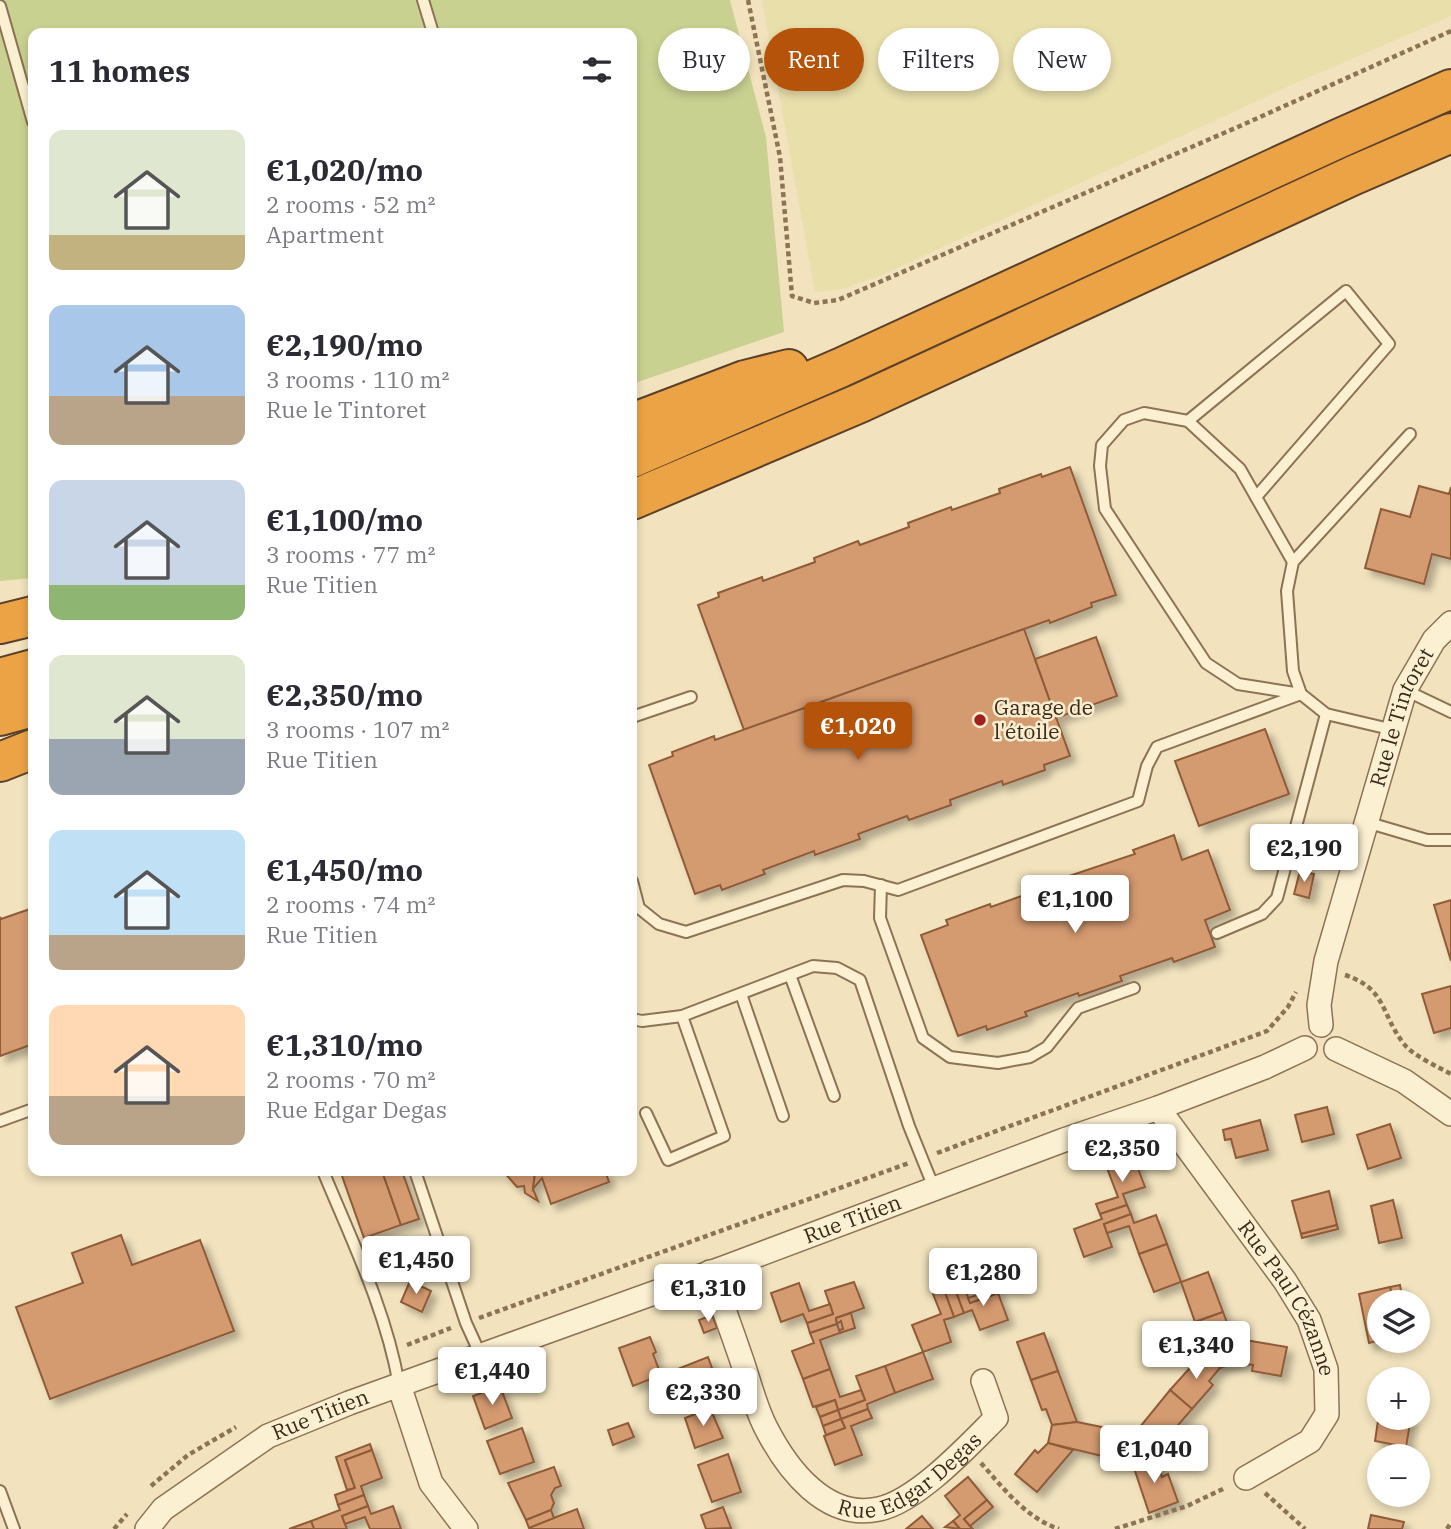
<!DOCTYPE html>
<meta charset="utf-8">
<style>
:root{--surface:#fff;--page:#f7f7f7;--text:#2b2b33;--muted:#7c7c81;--accent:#b45309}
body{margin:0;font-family:"IBM Plex Serif",serif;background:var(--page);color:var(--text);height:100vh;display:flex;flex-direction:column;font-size:26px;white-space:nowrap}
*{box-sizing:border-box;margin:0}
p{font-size:23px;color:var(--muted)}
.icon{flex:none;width:38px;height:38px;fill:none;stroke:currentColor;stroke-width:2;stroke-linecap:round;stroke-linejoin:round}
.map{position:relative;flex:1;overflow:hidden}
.drawer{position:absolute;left:28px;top:28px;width:609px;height:1148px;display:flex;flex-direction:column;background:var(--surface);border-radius:14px;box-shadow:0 4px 10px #0003}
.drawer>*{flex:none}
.guide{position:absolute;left:658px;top:28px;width:665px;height:63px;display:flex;gap:14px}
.fabs{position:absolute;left:1367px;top:1290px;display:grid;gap:14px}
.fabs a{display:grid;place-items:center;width:63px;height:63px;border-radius:50%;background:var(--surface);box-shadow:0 4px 10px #0003;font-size:35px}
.price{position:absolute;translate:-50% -60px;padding:0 16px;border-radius:7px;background:#fff;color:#222;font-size:23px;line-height:46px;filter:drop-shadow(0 2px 4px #0008)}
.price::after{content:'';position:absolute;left:50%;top:42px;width:21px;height:16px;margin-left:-10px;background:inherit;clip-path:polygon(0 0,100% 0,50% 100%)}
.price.on{background:var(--accent);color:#fff}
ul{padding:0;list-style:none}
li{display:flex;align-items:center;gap:21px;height:175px;padding:0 21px}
li span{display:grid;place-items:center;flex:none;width:196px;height:140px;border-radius:14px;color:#555}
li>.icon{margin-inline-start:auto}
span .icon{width:84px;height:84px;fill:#fffc;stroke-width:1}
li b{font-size:30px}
h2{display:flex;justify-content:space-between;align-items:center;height:84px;padding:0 21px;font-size:30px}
.chip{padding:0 24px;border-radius:32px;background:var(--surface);box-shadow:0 4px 10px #0003;font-size:24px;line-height:63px}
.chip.on{background:var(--accent);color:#fff}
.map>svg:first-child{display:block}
</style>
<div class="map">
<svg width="1451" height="1529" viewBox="0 0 1451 1529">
<defs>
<filter id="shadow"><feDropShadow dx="6" dy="6" stdDeviation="3.5" flood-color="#0004"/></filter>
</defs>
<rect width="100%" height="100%" fill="#f2e3be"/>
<polygon fill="#e9dfab" points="762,0 1451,0 1451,16 1287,87 887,273 842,289 815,292"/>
<polygon fill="#c9d191" points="0,0 730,0 766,137 784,332 632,384 632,33 33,33 33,578 0,581"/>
<g fill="#d49a70" stroke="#8e5b38" stroke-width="2" filter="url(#shadow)">
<polygon points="1070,467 1116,595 1091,603 1092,607 1050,623 1049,620 744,730 698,605 719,597 718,593 762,577 763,581 815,562 814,558 858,541 860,545 909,527 908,523 951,507 952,510 1000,493 999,489 1041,474 1042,477"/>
<polygon points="1419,486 1449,494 1451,487 1451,559 1432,554 1424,584 1365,568 1381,509 1410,517"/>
<polygon points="1024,629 1070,756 1044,765 1045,770 1003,785 1002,781 950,800 951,805 909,820 907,816 858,834 860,839 815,855 814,851 763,870 765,874 722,890 720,885 695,894 649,765 673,756 672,752 714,736 715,740"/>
<polygon points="1096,637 1117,696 1056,718 1035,659"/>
<polygon points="1265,729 1289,794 1199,826 1175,761"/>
<polygon points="1174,835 1182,860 1208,850 1230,910 1205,920 1215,947 1174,962 1172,958 1120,976 1122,981 1079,996 1078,993 1025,1012 1027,1016 987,1030 986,1026 958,1036 921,935 948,925 946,920 990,904 991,907 1041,889 1039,886 1135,854 1133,850"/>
<polygon points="1300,871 1314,874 1309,898 1294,894"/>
<polygon points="1451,900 1451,961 1434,905"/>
<polygon points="33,908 33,1044 0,1056 0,917 1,919"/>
<polygon points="1451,986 1451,1028 1434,1033 1422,994"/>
<polygon points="1327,1107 1334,1134 1302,1142 1295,1115"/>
<polygon points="1260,1120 1268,1150 1236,1158 1231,1139 1225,1140 1223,1130"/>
<polygon points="1390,1124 1401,1158 1368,1169 1357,1135"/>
<polygon points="1134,1158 1145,1187 1123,1194 1127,1205 1100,1214 1096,1204 1118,1197 1107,1168"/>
<polygon points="346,1171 382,1171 401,1225 364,1238 341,1173"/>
<polygon points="382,1171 402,1171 419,1219 401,1225"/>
<polygon points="503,1171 531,1171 535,1173 533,1189 538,1201 525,1193 524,1186 517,1187"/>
<polygon points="531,1171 605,1171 609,1182 551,1204 542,1178 533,1189 535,1173"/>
<polygon points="1329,1191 1337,1225 1301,1234 1292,1201"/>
<polygon points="1393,1200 1402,1238 1379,1243 1371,1206"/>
<polygon points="1127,1205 1131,1214 1104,1224 1112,1247 1084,1257 1074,1229 1102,1219 1100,1214"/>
<polygon points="1131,1214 1134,1223 1156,1215 1167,1244 1139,1254 1129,1226 1107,1233 1104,1224"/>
<polygon points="1337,1225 1338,1229 1302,1238 1301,1234"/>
<polygon points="121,1235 132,1265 200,1240 234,1331 50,1399 16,1307 83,1283 72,1253"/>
<polygon points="1167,1244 1181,1282 1154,1292 1139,1254"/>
<polygon points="964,1249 975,1278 954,1286 964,1313 954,1317 944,1290 948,1288 937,1258"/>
<polygon points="1208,1272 1223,1312 1195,1322 1181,1282"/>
<polygon points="410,1281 431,1291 422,1312 401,1302"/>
<polygon points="854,1282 864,1308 836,1318 837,1324 810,1333 807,1323 833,1314 825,1291"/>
<polygon points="799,1283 809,1311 830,1304 833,1314 807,1323 803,1314 781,1322 771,1293"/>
<polygon points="963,1283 970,1303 998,1293 1008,1320 980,1330 972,1310 964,1313 954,1286"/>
<polygon points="1400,1285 1403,1302 1393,1302 1390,1287"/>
<polygon points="1390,1287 1393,1302 1379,1302 1380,1340 1369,1343 1359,1294"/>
<polygon points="997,1288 998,1293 970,1303 968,1298"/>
<polygon points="944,1290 954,1317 944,1320 951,1342 923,1352 912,1325 941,1314 933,1294"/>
<polygon points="1223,1312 1233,1338 1235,1363 1220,1368 1206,1350 1195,1322"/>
<polygon points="851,1313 855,1328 840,1333 839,1330 843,1329 841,1321 837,1324 836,1318"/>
<polygon points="712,1315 717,1328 704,1333 699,1320"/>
<polygon points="837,1324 840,1333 820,1340 830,1369 803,1379 792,1351 814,1343 810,1333"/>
<polygon points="1044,1333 1058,1371 1031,1380 1017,1342"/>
<polygon points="650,1337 656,1352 653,1354 661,1375 633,1386 619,1348"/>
<polygon points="1233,1338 1287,1347 1281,1376 1252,1371 1253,1365 1235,1363"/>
<polygon points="1206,1350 1220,1368 1209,1381 1213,1385 1192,1409 1170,1390"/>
<polygon points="923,1352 933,1379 895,1393 885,1366"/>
<polygon points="708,1357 712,1368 708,1370 715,1389 685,1399 675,1370"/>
<polygon points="885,1366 895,1393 867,1404 868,1409 841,1419 838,1410 865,1400 856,1376"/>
<polygon points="830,1369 840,1397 861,1390 865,1400 838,1410 835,1400 813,1407 803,1379"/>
<polygon points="1058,1371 1071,1406 1077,1422 1052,1425 1046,1409 1042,1410 1031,1380"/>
<polygon points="500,1386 512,1418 485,1429 473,1396"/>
<polygon points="1170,1390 1192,1409 1173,1431 1171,1429 1159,1442 1135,1433"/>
<polygon points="835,1400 838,1410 820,1417 816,1407"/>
<polygon points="710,1408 723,1438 695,1448 685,1418"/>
<polygon points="868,1409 872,1418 851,1426 862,1455 835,1465 824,1436 845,1428 841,1419"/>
<polygon points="838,1410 841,1419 823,1426 820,1417"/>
<polygon points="1379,1414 1379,1418 1411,1418 1406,1447 1375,1441"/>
<polygon points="841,1419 845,1428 826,1435 823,1426"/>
<polygon points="1077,1422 1107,1428 1102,1456 1048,1443 1052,1425"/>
<polygon points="628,1423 634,1437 613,1445 608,1430"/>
<polygon points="522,1428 534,1462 500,1474 487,1441"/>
<polygon points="1107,1428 1135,1433 1159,1442 1156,1458 1132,1462 1102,1456"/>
<polygon points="1048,1443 1073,1450 1037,1492 1015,1474 1035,1450 1038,1453"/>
<polygon points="370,1444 372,1450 345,1460 355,1488 347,1490 336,1457"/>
<polygon points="372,1450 382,1478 361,1486 364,1495 338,1505 335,1495 355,1488 345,1460"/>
<polygon points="728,1454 741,1492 712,1502 698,1465"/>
<polygon points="1156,1458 1162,1477 1168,1474 1178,1502 1149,1513 1132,1462"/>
<polygon points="554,1467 561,1486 555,1488 551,1495 554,1503 551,1510 526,1520 508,1483"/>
<polygon points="968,1477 987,1500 964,1519 973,1529 960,1529 953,1521 960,1515 945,1496"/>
<polygon points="364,1495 368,1506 342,1516 347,1529 314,1529 311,1521 340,1510 338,1505"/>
<polygon points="987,1500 993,1507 970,1526 964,1519"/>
<polygon points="368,1506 371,1514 393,1506 401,1529 370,1529 365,1517 345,1524 342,1516"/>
<polygon points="723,1507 731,1528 706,1529 701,1515"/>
<polygon points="577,1509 584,1529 530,1529 530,1527"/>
<polygon points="551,1510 554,1518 529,1528 526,1520"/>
<polygon points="1371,1515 1404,1522 1402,1529 1368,1529"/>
<polygon points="922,1516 933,1529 906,1529"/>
<polygon points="311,1521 314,1529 289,1529"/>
<polygon points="953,1521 960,1529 945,1527"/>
</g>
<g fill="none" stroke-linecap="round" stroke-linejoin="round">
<defs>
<g id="lane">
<polyline points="423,0 433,33"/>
<polyline points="0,6 33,122"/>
<polyline points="1188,421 1346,291 1389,344 1256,497"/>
<polyline points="1405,690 1451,712"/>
<polyline points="632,717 691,697"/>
<polyline points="1394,730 1326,714 1301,694 1293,671 1287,591 1293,562 1410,434"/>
<polyline points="1366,822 1427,840 1451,840"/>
<polyline points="632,881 639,908 659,924 686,932 843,880 864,881 898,890 1138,801 1147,766 1157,747 1301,694 1238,684 1206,663 1105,509 1100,466 1102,445 1124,420 1144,413 1188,421 1240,469 1293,562"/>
<polyline points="881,885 880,918 923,1038 950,1057 998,1063 1030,1057 1047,1047 1078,1008 1134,988"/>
<polyline points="1217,933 1262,914 1277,898 1326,714"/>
<polyline points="790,975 834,1096"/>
<polyline points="741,994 783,1116"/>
<polyline points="632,1019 642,1021 682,1016 813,966 837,968 860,980 909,1126 934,1188"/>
<polyline points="646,1113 668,1160 724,1136 682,1016"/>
<polyline points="0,1121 33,1109"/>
<path d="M323,1171C352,1241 386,1310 399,1385"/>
<polyline points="415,1171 466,1323 481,1356"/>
<polyline points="0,1491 14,1529"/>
</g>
<g id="street">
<path id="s1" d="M1321,1025L1319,1005L1326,961L1405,690L1434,640L1451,623"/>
<polyline points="1336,1049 1404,1081 1451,1114"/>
<path id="s2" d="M1158,1108L1285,1281L1309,1320L1326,1369L1327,1414L1310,1441L1246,1478"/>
<path id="s3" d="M710,1272C721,1301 731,1329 741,1358C749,1381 755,1407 766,1428C787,1469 826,1521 879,1509C917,1501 968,1446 996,1418L983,1381"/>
<polyline points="399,1385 431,1483 466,1529"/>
<path id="s4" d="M147,1529L163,1509L268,1436L349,1403L726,1267L1064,1140L1158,1108L1265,1067L1305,1048"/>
</g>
<g id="highway">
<polyline points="632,423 745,380 789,369"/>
<polyline points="632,458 840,368 1340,138 1451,89"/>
<polyline points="632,500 860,403 1354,175 1451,133"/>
<polyline points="0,624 33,616"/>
<polyline points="0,678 33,669"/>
<polyline points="0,716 33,707"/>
<polyline points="0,762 33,749"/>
</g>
</defs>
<use href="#lane" stroke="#8c7355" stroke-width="14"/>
<use href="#street" stroke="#8c7355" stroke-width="26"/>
<use href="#highway" stroke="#5a402a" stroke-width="42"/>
<g stroke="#8c7355" stroke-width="4.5" stroke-dasharray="5 3.5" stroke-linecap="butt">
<polyline points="748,0 780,157 792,296 814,303 838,300 1240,126 1451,31"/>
<path d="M1345,975C1387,989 1380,1013 1404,1044C1412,1055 1438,1067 1451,1074"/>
<polyline points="937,1153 1267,1031 1288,1007 1296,992"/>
<polyline points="479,1318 909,1163"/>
<polyline points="407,1345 451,1328"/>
<path d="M981,1463C1004,1489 1026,1518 1059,1529"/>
<polyline points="151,1486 188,1455 236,1427"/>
<polyline points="1265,1493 1305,1529"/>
<polyline points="114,1529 127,1514"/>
<polyline points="1115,1529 1187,1506 1225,1488"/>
<polyline points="1447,1529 1451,1523"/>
</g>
<use href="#lane" stroke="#fcf0d2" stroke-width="10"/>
<use href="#street" stroke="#fcf0d2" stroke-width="23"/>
<use href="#highway" stroke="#eba345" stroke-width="38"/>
</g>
<circle fill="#a21f1f" stroke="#f9edcf" stroke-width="2.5" cx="980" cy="720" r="7"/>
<g text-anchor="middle" stroke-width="5" stroke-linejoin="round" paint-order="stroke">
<g font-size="21" fill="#3a2a1b" stroke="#f9edcf" text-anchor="start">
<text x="994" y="715">Garage de<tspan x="994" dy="24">l'étoile</tspan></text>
</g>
<g font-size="21" fill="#3a2a1b" stroke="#f9edcf">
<text dy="7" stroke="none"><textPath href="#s1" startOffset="320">Rue le Tintoret</textPath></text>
<text dy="7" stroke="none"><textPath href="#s4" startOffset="777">Rue Titien</textPath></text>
<text dy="7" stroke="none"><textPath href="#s2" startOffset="231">Rue Paul Cézanne</textPath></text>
<text dy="7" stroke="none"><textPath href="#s4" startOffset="210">Rue Titien</textPath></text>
<text dy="7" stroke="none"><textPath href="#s3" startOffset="357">Rue Edgar Degas</textPath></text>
</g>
</g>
</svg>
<div class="fabs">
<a><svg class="icon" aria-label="layers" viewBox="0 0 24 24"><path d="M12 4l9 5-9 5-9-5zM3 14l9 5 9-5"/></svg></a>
<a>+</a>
<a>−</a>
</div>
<b class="price on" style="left:858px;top:762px">€1,020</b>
<b class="price" style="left:1304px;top:884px">€2,190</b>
<b class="price" style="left:1075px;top:935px">€1,100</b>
<b class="price" style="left:1122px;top:1184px">€2,350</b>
<b class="price" style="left:416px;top:1296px">€1,450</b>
<b class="price" style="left:983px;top:1308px">€1,280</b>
<b class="price" style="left:708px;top:1324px">€1,310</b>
<b class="price" style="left:1196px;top:1381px">€1,340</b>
<b class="price" style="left:492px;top:1407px">€1,440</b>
<b class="price" style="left:703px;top:1428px">€2,330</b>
<b class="price" style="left:1154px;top:1485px">€1,040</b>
<div class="guide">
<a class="chip">Buy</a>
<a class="chip on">Rent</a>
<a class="chip">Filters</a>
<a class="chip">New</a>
</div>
<section class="drawer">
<h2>11 homes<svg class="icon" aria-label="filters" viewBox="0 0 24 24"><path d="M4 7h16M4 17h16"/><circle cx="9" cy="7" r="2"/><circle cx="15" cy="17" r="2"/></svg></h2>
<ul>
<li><span style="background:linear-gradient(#dfe7d0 75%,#c2b280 0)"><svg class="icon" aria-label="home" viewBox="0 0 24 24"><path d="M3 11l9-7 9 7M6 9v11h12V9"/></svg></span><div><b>€1,020/mo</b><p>2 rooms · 52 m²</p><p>Apartment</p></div></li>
<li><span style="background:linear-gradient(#a9c7e8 65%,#b9a48a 0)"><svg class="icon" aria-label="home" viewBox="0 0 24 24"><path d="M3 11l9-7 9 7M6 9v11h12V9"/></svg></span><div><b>€2,190/mo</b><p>3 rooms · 110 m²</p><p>Rue le Tintoret</p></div></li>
<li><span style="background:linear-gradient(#c9d6e8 75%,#8fb573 0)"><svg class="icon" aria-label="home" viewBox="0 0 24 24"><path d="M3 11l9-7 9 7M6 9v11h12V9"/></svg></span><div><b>€1,100/mo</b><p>3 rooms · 77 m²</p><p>Rue Titien</p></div></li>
<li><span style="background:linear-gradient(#dfe7d0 60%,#9aa5b1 0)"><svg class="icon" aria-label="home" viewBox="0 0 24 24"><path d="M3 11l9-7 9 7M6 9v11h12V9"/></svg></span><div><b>€2,350/mo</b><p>3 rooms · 107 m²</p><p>Rue Titien</p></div></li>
<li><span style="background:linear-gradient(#bfe0f5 75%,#b9a48a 0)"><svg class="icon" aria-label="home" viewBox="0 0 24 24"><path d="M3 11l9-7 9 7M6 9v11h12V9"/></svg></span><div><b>€1,450/mo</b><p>2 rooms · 74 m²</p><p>Rue Titien</p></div></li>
<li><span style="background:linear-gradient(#ffd9b3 65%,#b9a48a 0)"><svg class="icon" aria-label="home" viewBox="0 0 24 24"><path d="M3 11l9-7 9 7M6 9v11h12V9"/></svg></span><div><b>€1,310/mo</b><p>2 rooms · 70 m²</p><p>Rue Edgar Degas</p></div></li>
</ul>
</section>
</div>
